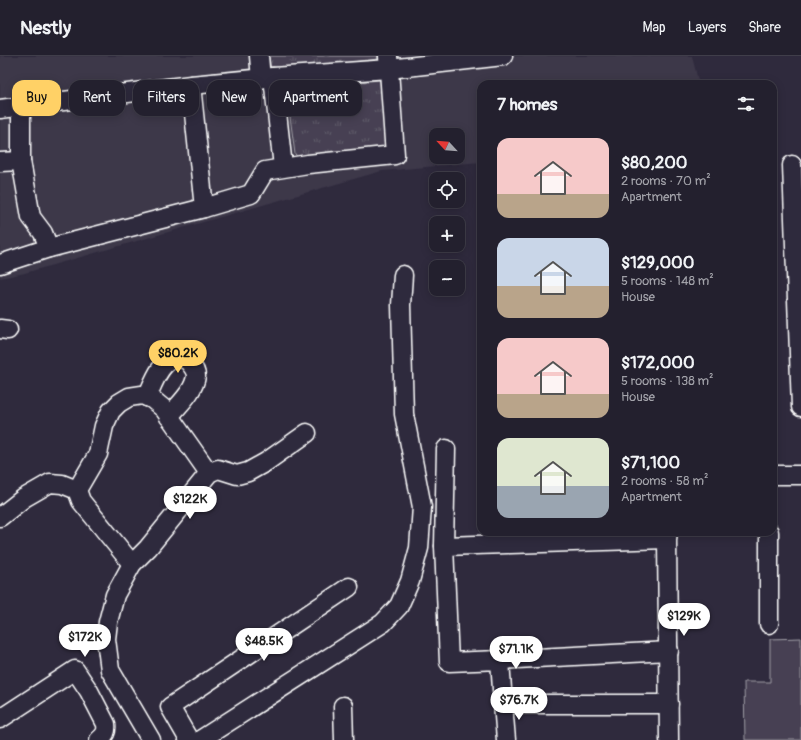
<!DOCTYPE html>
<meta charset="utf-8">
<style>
:root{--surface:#23202e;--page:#2f2d3a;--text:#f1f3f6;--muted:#a3a3aa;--line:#403e4a;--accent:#ffd166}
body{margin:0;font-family:Pangolin,sans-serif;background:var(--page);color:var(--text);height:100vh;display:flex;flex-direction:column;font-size:15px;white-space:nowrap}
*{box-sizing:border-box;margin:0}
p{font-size:13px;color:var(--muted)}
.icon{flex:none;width:22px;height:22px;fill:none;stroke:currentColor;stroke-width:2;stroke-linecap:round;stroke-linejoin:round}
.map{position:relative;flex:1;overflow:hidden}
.drawer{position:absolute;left:477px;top:24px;width:300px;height:456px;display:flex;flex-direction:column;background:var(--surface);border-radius:12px;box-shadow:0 2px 10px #0003,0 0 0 1px var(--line)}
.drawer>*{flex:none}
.banner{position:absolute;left:12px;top:24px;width:380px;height:36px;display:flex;gap:8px}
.needle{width:26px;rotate:296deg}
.buttons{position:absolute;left:429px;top:72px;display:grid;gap:8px}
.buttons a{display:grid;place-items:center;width:36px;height:36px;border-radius:8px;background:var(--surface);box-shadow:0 2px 10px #0003,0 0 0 1px var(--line);font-size:20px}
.price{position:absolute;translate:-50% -34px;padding:0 9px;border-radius:14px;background:#fff;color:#222;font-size:13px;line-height:26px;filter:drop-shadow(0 1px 2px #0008)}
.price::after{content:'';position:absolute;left:50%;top:24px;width:12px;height:9px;margin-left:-6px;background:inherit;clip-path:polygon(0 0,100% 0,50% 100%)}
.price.on{background:var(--accent);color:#111}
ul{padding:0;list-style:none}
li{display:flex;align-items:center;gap:12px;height:100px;padding:0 20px}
li span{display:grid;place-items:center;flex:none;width:112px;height:80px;border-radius:12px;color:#555}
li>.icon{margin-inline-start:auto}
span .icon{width:48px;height:48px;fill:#fffc;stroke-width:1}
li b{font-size:17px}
h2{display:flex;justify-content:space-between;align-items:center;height:48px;padding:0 20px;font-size:17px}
.chip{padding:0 14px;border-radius:12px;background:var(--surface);box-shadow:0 2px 10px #0003,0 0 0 1px var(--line);font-size:14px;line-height:36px}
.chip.on{background:var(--accent);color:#111}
header{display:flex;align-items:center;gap:24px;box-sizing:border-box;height:56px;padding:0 20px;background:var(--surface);border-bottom:1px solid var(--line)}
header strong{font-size:19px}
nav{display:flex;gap:22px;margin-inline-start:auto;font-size:14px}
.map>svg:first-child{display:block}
</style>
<header>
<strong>Nestly</strong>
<nav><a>Map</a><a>Layers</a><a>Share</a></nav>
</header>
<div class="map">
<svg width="801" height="684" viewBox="0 0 801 684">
<defs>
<pattern id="grass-tufts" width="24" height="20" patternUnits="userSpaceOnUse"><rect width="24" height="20" fill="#464152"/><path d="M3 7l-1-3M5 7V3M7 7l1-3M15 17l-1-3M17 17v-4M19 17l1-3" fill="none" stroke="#625e6c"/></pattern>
</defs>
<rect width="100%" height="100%" fill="#2f2a3d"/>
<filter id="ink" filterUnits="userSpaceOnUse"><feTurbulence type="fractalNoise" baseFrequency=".025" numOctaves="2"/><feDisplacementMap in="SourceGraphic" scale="8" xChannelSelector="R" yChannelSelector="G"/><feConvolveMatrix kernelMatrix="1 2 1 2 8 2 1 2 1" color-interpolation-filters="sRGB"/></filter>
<g filter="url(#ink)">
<path fill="#3c3749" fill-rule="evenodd" d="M0,0H692L699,28H481V106L382,115L25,217L0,222ZM436,79H458V101H436Z"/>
<g fill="url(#grass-tufts)" stroke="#a2a0a8">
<polygon points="269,0 378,0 378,3 271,15"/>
<path d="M380,24C383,50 386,75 384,101L305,110L295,98L287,38L296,33L311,30Z"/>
</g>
<polygon fill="#464152" stroke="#a2a0a8" points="801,582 801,684 745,684 744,626 770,626 770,583"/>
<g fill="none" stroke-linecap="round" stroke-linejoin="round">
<defs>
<g id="minor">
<polyline points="259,0 261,23"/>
<polyline points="273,21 283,111"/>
<polyline points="191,29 204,152"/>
<polyline points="21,51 21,105 31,161 43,177 49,192"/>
<polyline points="0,53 191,29 273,21 389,13 503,0"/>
<polyline points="0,106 21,105"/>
<polyline points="792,109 801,351"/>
<polyline points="0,208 49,192 204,152 251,138 265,115 308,108 395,99 388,0"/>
<polyline points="0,273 8,274"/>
<path d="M147,341C153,328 161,302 178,302C182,302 186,303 189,306C192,310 196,314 196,320C194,336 178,349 169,361"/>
<polyline points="446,393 444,490 449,606 500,604 503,648 669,648"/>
<polyline points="773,419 801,419"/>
<polyline points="0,461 24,442 50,427 62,428 77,434"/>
<polyline points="668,476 667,483 669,684"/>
<polyline points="769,476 769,568"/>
<polyline points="444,490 667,483"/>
<polyline points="132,508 81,445 77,434 98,398 104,370 111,355 119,347 129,341 142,339 152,343 164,353 209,417"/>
<polyline points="500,604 669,595"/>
<polyline points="503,648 506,684"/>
<polyline points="343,650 344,684"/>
<path d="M0,663L75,614L89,635L106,668C107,676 105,679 99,684"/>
<polyline points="151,684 110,614 106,583 108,566 115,539 132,508 148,492 209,417 218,413 237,419 248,416 266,406 307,377"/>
<polyline points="189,684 170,651 349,531"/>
<polyline points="200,684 383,567 399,550 410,525 419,492 422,451 404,358 401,249 403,219"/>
</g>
</defs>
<use href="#minor" stroke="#fff" stroke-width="21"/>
<use href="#minor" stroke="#2f2a3d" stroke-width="18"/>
</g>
</g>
</svg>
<div class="buttons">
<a><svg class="needle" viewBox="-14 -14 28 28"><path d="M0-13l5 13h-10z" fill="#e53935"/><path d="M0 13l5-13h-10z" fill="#a3a3aa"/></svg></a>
<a><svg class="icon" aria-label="locate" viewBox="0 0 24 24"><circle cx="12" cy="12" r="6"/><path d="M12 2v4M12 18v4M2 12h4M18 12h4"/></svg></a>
<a>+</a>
<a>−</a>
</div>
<b class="price on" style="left:178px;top:318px">$80.2K</b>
<b class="price" style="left:190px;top:464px">$122K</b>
<b class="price" style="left:684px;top:581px">$129K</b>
<b class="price" style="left:85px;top:602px">$172K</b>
<b class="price" style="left:264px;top:606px">$48.5K</b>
<b class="price" style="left:516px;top:614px">$71.1K</b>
<b class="price" style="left:519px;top:665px">$76.7K</b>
<div class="banner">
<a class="chip on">Buy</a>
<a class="chip">Rent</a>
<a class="chip">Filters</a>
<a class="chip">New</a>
<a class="chip">Apartment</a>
</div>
<section class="drawer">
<h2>7 homes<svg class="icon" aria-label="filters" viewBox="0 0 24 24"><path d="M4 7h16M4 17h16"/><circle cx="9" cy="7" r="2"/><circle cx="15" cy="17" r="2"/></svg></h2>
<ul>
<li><span style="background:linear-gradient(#f6c9c9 70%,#b9a48a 0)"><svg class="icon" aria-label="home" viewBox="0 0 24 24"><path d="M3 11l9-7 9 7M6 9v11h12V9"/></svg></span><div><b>$80,200</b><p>2 rooms · 70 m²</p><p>Apartment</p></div></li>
<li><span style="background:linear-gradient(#c9d6e8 60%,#b9a48a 0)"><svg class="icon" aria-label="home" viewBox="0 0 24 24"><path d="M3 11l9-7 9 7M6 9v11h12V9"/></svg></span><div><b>$129,000</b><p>5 rooms · 148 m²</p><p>House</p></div></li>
<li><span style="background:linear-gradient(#f6c9c9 70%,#b9a48a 0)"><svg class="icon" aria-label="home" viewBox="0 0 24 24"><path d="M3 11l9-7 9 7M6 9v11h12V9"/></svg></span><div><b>$172,000</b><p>5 rooms · 138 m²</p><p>House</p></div></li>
<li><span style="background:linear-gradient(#dfe7d0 60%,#9aa5b1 0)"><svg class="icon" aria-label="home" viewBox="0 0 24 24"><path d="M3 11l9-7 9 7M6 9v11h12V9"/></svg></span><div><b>$71,100</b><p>2 rooms · 58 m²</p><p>Apartment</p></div></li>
</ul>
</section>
</div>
